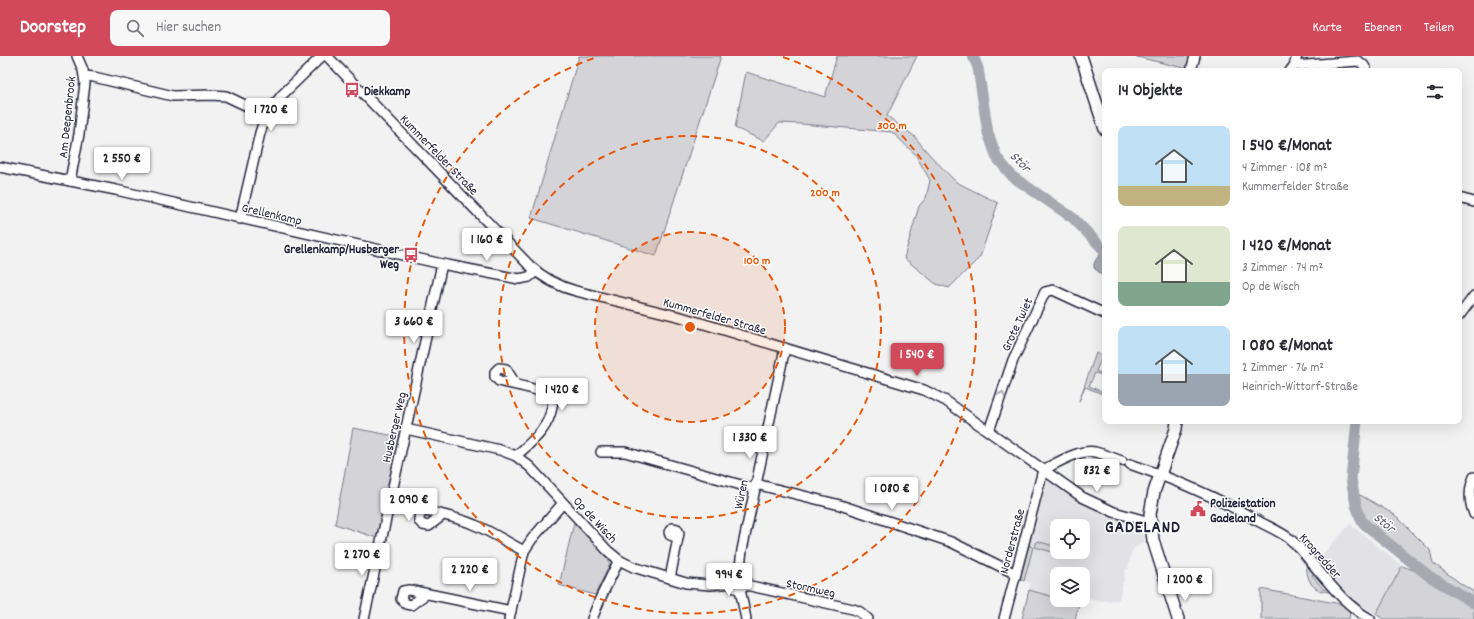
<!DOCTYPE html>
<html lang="de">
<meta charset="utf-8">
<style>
:root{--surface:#fff;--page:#f7f7f7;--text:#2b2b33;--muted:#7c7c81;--accent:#d1495b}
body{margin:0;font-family:Dekko,sans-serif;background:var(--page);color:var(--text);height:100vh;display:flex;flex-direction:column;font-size:15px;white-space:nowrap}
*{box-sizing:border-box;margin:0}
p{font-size:13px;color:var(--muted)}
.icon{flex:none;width:22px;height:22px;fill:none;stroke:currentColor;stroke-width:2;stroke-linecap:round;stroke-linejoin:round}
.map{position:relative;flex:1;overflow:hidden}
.sheet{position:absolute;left:1102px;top:12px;width:360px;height:356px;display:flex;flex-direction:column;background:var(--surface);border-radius:8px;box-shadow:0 4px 16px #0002}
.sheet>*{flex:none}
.buttons{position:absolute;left:1050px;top:463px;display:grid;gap:8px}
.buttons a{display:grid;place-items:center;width:40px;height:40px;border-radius:8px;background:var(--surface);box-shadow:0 4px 16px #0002;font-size:20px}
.price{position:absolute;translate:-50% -34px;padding:0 9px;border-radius:4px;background:#fff;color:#222;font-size:13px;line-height:26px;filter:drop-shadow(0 1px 2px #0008)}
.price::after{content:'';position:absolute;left:50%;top:24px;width:12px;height:9px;margin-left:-6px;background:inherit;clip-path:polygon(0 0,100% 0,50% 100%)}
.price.on{background:var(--accent);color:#fff}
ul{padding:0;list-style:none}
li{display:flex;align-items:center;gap:12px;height:100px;padding:0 16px}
li span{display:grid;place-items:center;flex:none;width:112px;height:80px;border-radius:8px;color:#555}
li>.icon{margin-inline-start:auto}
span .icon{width:48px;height:48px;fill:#fffc;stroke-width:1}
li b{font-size:17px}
h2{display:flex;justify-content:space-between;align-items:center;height:48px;padding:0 16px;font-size:17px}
header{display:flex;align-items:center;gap:24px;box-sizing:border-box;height:56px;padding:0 20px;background:var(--accent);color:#fff}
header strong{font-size:19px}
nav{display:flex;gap:22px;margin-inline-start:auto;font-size:14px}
.search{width:280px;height:36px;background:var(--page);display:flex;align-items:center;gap:10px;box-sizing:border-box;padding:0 14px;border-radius:8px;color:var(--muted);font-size:15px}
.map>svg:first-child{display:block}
</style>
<header>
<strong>Doorstep</strong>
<div class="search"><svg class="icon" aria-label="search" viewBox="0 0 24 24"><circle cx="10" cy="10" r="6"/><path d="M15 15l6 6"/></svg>Hier suchen</div>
<nav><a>Karte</a><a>Ebenen</a><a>Teilen</a></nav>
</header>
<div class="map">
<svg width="1474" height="563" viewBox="0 0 1474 563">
<rect width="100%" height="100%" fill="#f2f2f3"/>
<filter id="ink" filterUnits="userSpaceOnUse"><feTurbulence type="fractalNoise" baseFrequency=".025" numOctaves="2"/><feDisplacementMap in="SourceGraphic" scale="8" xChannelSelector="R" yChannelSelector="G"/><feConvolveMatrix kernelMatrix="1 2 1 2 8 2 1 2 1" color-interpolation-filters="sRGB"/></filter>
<g filter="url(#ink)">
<g fill="#e2e2e6" fill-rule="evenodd">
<path d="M1047,424L1093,453L1140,470L1145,487L1134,492L1131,497L1128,513H1126L1119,544L1101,545L1083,541V518H1057V542L1029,534L1031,527L1019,523L1044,426ZM1057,470H1083V496H1057Z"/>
<polygon points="1350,468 1402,510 1376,558 1353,545 1317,505"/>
</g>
<g fill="#d3d3d8" stroke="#7a7a8a">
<polygon points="579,0 721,0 656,200 531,162"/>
<polygon points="837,0 917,0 887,60 914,80 928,97 956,126 998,147 980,201 949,232 936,228 904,202 919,150 926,142 930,124 915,98 892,76 801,68 779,67 764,85 735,72 746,16 825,41"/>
<polygon points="1133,0 1192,0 1188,13"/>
<polygon points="1096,297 1105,301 1105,302 1102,301 1096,315 1105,319 1105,320 1095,317 1089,330 1105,337 1105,339 1085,331 1079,345"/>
<polygon points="353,372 400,381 377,482 335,468"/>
<polygon points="1357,438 1362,440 1395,459 1430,494 1433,507 1460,527 1474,536 1474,563 1383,563 1376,558 1402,510 1428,519 1362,466 1356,450"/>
<polygon points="574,467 607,501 610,508 595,539 559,529"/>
<polygon points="1037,485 1057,491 1056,497 1035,491"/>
<polygon points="1028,489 1033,491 1024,525 1019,523"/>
<path d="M1306,506L1316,516L1312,519L1324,534L1328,531L1330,535L1329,536C1310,535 1307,523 1306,506Z"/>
<polygon points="1261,533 1351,550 1349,563 1261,563"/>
<polygon points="1029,534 1057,542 1057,544 1064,544 1079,548 1075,563 1022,563"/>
</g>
<path fill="#a8a8b2" stroke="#727282" d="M1104,195H1105V221L1094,212C1093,204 1099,200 1104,195Z"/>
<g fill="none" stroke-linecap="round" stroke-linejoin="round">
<g stroke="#a8a8b2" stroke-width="11">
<polyline points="973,0 978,12 988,77 997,102 1013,121 1073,162 1105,195"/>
<polyline points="1357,365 1351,423 1356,449 1362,466 1429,520 1474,547"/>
</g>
<defs>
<g id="minor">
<path d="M327,0L529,209C543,222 557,230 576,235L681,261L924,334L946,345L957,353L1082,441L1114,456L1150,466"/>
<path d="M1294,10L1358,5C1362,7 1366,10 1366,15"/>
<polyline points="1191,15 1195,0"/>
<polyline points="1290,15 1294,10 1297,0"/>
<polyline points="85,20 94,21 173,40 212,39 226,40 266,59"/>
<polyline points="0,111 116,134 442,208 519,223 529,221 536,215"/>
<polyline points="70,125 79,78 85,27 83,14 77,0"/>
<polyline points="1459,142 1474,146"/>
<polyline points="240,163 260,77 266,59 282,39 322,0"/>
<polyline points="1459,260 1474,240"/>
<polyline points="406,373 500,394 516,400 530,411 608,495 619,504 633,511 686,527 710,529 732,527"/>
<polyline points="988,374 991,369 1013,304 1045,236 1053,234 1105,258"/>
<polyline points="601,396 625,396 755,433"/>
<path d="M516,400C532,385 548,374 552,351C553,346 552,341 547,338C539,333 510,328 499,325L495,321V316L499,312L506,313L516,329"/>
<path d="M1130,408C1174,423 1218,442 1258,465C1269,471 1281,476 1290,483C1298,490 1305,498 1311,506C1329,527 1345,549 1370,563"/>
<path d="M1043,414C1057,407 1079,393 1095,396C1104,398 1113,402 1122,405"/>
<path d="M1474,421C1469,433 1469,446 1474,458"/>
<polyline points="756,428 840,449 951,486 1016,518"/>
<path d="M443,459L429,470L423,469L419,465C418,451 432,456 440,458C452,461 464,464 475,469C492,476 508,487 524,495"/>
<circle cx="739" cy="526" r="7"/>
<polyline points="739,519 742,494 785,292"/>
<polyline points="670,522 679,477 677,473 672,472 669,476 670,479 678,482"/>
<polyline points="746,529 853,553 860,556 868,563"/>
<polyline points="740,533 746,563"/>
<polyline points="426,538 411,549 406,548 401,543 403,535 409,534 511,555"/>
<polyline points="364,563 442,208"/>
<polyline points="509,563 524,495 532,483 563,447"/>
<polyline points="592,563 600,543 619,504"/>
<polyline points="1004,563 1043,414"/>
</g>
<g id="major">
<polyline points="1081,0 1105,73"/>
<polyline points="1177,365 1176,373 1154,436 1150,458 1153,484 1178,563"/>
</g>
</defs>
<use href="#minor" stroke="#22223b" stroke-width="12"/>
<use href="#major" stroke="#22223b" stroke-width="14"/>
<use href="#minor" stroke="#fff" stroke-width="9"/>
<use href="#major" stroke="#fff" stroke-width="11"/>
</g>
<defs><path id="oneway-chevron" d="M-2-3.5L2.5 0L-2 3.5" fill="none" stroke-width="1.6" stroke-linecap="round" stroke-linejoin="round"/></defs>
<use stroke="#9c9ca7" href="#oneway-chevron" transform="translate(1002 338) rotate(-71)"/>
</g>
<circle cx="690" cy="271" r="95" fill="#e8590c" fill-opacity=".12"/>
<g fill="none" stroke="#e8590c" stroke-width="2" stroke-dasharray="7 5">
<circle cx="690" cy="271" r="95"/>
<circle cx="690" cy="271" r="191"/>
<path d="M783 1A286 286 0 1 1 597 1"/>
</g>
<defs>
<symbol id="bus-bare" viewBox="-9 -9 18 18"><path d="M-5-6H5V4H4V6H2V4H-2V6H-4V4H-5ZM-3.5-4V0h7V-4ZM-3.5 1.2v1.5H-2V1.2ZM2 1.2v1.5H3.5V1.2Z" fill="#d1495b" stroke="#fff" stroke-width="2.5" paint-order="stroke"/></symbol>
<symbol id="civic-bare" viewBox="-9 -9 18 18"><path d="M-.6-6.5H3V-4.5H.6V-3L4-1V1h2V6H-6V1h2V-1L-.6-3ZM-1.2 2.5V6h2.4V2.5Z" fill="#d1495b" stroke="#fff" stroke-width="2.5" paint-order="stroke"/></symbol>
</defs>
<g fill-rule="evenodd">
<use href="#bus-bare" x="341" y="23" width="22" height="22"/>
<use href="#bus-bare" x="400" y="188" width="22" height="22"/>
<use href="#civic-bare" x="1187" y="442" width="22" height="22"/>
</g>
<g text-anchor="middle" stroke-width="3" stroke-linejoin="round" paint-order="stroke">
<g font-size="13" font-weight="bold" fill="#22223b" stroke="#fff" text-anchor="start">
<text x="364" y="39">Diekkamp</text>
<text x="399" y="197" text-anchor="end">Grellenkamp/Husberger<tspan x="399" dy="15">Weg</tspan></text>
<text x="1210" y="451">Polizeistation<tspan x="1210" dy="15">Gadeland</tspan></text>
</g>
<g font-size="13" fill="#22223b" stroke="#fff">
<text transform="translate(66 61) rotate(-84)" y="5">Am Deepenbrook</text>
<text transform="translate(440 98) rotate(46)" y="5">Kummerfelder Straße</text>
<text transform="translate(272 157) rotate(13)" y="5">Grellenkamp</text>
<text transform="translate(715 259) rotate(16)" y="5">Kummerfelder Straße</text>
<text transform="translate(1016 268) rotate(-65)" y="5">Grote Twiet</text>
<text transform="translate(393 371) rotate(-77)" y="5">Husberger Weg</text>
<text transform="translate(740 438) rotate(-78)" y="5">Würen</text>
<text transform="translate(596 463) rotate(47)" y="5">Op de Wisch</text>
<text transform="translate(1011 485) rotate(-75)" y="5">Norderstraße</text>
<text transform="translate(1321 499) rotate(48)" y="5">Krogredder</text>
<text transform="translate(811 531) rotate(12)" y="5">Stormweg</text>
</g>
<g font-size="14" font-style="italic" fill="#58586b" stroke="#fff">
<text transform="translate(1021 105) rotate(45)" y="5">Stör</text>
<text transform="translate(1385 466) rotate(39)" y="5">Stör</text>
</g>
<g font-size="17" font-weight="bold" letter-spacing="1" fill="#22223b" stroke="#fff">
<text x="1143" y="476">GADELAND</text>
</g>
</g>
<circle cx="690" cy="271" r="6" fill="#e8590c" stroke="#fff" stroke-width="2"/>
<g font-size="12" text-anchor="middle" font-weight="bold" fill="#e8590c" stroke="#fff" stroke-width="3" stroke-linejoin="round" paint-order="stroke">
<text x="892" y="73">300 m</text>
<text x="825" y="140">200 m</text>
<text x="757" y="208">100 m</text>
</g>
</svg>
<div class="buttons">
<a><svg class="icon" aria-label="locate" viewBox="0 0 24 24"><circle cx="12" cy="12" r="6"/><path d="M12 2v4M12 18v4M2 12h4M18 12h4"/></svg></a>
<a><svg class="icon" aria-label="layers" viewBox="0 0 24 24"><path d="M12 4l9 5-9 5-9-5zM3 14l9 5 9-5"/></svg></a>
</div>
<b class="price" style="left:271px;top:76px">1 720 €</b>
<b class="price" style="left:122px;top:125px">2 550 €</b>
<b class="price" style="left:487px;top:206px">1 160 €</b>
<b class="price" style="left:414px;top:288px">3 660 €</b>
<b class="price on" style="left:917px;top:321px">1 540 €</b>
<b class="price" style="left:562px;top:356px">1 420 €</b>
<b class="price" style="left:750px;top:404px">1 330 €</b>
<b class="price" style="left:1097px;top:437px">832 €</b>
<b class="price" style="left:892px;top:455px">1 080 €</b>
<b class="price" style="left:409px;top:466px">2 090 €</b>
<b class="price" style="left:362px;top:521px">2 270 €</b>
<b class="price" style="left:470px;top:536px">2 220 €</b>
<b class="price" style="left:729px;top:541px">994 €</b>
<b class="price" style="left:1185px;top:546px">1 200 €</b>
<section class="sheet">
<h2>14 Objekte<svg class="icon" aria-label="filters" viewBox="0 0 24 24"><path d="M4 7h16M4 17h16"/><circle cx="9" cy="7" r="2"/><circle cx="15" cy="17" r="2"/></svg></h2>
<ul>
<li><span style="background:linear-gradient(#bfe0f5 75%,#c2b280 0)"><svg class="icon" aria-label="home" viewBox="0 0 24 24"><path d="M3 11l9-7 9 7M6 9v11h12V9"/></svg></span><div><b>1 540 €/Monat</b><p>4 Zimmer · 108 m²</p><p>Kummerfelder Straße</p></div></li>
<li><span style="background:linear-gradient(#dfe7d0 70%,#7fa58c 0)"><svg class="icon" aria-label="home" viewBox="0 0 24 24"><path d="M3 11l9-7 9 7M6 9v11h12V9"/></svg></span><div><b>1 420 €/Monat</b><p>3 Zimmer · 74 m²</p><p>Op de Wisch</p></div></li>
<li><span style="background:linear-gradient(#bfe0f5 60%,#9aa5b1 0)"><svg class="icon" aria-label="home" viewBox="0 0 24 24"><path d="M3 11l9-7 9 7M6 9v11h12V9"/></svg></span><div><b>1 080 €/Monat</b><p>2 Zimmer · 76 m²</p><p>Heinrich-Wittorf-Straße</p></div></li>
</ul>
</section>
</div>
